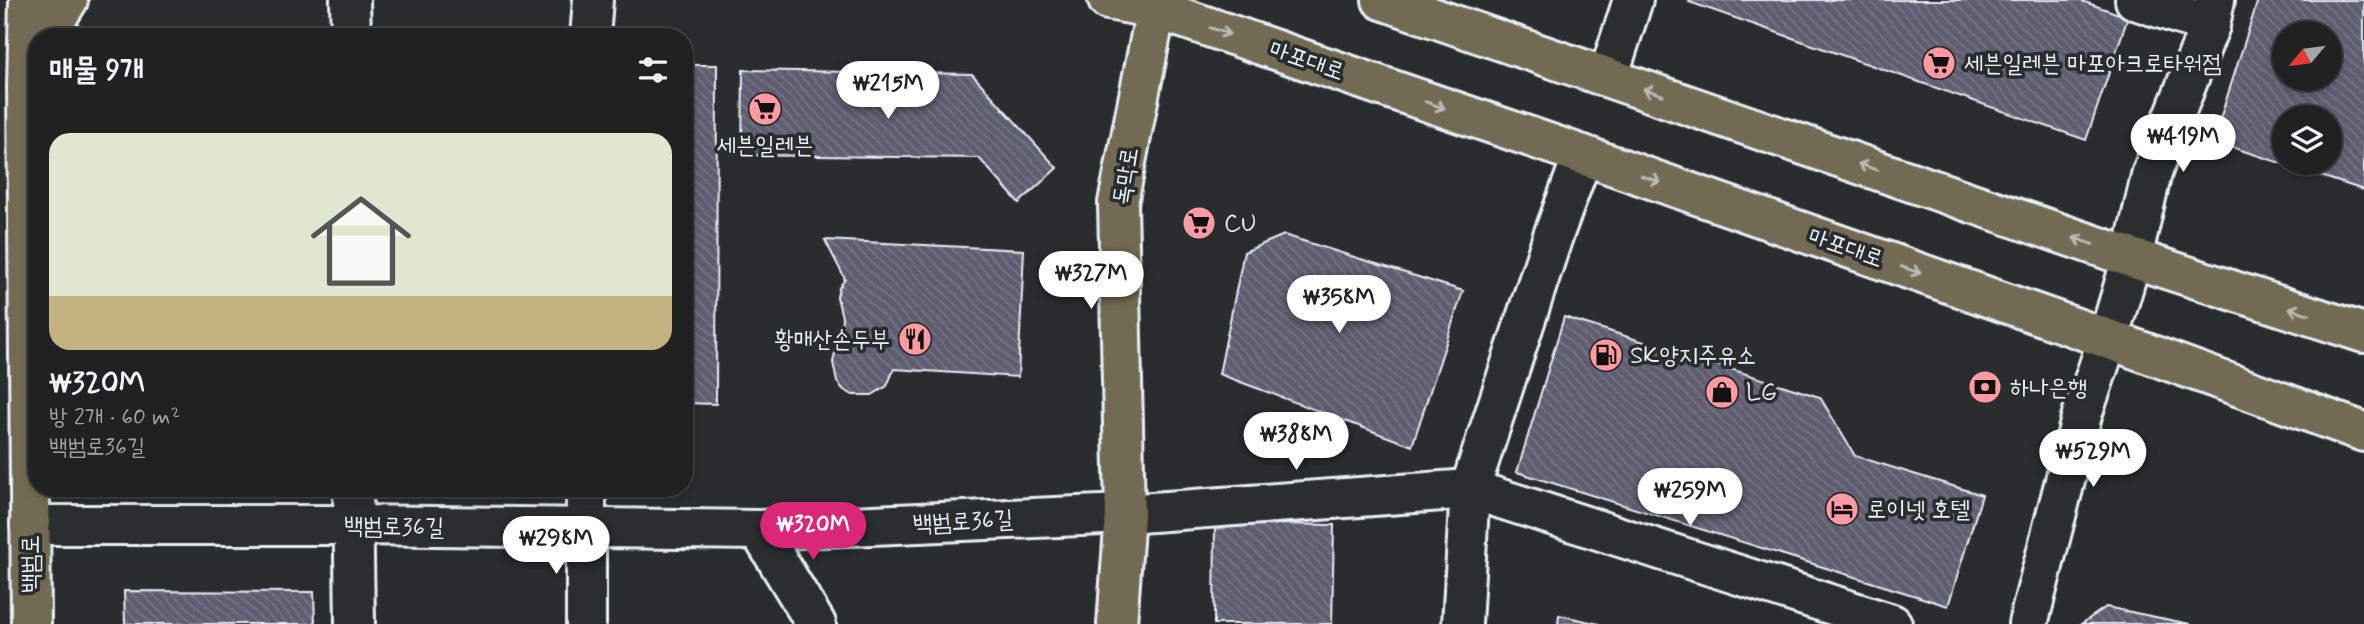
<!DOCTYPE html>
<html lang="ko">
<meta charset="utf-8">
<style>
:root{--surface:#202222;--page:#2d2f2f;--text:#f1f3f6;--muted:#a2a4a5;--line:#3d3f40;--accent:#db2777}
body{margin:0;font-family:Mynerve,"Poor Story",sans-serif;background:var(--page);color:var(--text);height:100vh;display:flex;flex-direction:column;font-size:26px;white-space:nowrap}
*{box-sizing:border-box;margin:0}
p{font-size:23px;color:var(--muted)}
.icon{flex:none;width:38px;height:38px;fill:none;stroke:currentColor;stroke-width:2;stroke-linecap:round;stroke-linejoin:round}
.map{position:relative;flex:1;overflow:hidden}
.side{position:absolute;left:28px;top:28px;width:665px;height:469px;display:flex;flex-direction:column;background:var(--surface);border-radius:28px;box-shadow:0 4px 10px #0003,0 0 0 2px var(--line)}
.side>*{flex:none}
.needle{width:46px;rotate:241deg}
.buttons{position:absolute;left:2272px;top:21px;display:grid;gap:14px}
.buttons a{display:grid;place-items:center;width:70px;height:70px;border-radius:50%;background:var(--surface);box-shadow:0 4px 10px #0003,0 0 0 2px var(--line);font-size:35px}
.price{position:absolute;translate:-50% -60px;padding:0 16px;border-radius:24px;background:#fff;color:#222;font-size:23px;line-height:46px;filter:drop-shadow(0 2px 4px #0008)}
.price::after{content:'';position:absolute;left:50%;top:42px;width:21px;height:16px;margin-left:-10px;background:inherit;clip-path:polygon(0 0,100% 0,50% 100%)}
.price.on{background:var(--accent);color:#fff}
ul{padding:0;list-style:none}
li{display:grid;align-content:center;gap:14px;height:371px;padding:0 21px}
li+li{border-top:2px solid var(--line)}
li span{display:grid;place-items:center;height:217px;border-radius:21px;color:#555}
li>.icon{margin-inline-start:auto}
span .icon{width:126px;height:126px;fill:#fffc;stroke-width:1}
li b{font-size:30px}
h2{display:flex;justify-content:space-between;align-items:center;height:84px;padding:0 21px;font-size:30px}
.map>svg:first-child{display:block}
</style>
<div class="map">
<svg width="2364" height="624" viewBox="0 0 2364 624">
<defs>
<pattern id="building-back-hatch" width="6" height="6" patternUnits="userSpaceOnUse" patternTransform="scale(1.75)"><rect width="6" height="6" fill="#5f5d6f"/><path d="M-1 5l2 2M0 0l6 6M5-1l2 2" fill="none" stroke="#767584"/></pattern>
</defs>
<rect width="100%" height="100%" fill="#2a2d2e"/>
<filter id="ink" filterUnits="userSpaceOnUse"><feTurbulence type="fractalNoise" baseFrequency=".0143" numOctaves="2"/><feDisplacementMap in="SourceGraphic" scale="14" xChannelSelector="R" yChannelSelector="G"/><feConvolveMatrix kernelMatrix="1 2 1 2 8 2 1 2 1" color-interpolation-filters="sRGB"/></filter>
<g filter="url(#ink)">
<g fill="url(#building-back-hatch)" stroke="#e8f1f8" stroke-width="2" fill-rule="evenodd">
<polygon points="1690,0 2079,0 2128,17 2086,140 1689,2"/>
<path d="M2258,0H2364V190L2213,141ZM2284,33H2329V79H2284ZM2284,117H2329V163H2284Z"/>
<polygon points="684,65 717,65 716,404 684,403"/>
<polygon points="743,70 972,74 1057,168 1019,203 979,158 742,155"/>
<polygon points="1284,235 1463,291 1412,446 1219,374 1244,252"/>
<polygon points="825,240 1024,250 1018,377 894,369 887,386 872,395 853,395 844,390 837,382 833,362 835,353 840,344 842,317 837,297 839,288 845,279"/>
<polygon points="1564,317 1820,397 1855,456 1982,495 1948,606 1517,472"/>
<polygon points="1215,523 1334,525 1332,624 1214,624"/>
<polygon points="124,591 314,592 315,624 125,624"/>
<polygon points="2106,607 2190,624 2081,624"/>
<polygon points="1559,615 1599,624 1558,624"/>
</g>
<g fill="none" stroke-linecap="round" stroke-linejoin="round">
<defs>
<g id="minor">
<polyline points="350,0 351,37"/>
<polyline points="2135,0 2210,25"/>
<polyline points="590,37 593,0"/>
<polyline points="1608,77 1633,0"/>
<polyline points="353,488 355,624"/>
<polyline points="30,525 353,525 759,530 1125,514 1470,489 1892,624"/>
<polyline points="759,530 816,624"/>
<polyline points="586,624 586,488"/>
<polyline points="1462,624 1470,489 1553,236 1583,155"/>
<polyline points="2028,624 2082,415 2108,339 2132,258 2152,172 2210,25 2215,0"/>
</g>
<g id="major">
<polyline points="29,0 27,85 31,624"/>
<polyline points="1108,0 1156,9 1583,155 2108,339 2364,432"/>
<polyline points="1382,0 2132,258 2364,333"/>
<polyline points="45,37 68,0"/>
<polyline points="1117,624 1125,514 1118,203 1156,9"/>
</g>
</defs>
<use href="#minor" stroke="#e8f1f8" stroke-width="44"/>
<use href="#major" stroke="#e8f1f8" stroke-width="44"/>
<use href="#minor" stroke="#2a2d2e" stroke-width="38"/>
<use href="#major" stroke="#736b52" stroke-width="38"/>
</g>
<defs><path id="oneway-shaft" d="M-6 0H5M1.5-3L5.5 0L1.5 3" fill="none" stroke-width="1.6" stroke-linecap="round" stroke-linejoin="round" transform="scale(1.75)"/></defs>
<g stroke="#b9bbb6">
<use href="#oneway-shaft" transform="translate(1220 31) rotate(19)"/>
<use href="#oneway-shaft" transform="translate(1653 92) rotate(-161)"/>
<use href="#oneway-shaft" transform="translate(1435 105) rotate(19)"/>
<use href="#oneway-shaft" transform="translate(1868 167) rotate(-161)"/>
<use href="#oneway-shaft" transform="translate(1651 179) rotate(19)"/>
<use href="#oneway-shaft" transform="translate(2083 241) rotate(-161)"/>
<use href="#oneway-shaft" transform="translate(1911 270) rotate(19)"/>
<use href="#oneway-shaft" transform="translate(2299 311) rotate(-162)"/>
</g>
</g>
<defs>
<symbol id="supermarket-disc" viewBox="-11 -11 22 22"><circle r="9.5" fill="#ff9aa2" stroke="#2a2d2e"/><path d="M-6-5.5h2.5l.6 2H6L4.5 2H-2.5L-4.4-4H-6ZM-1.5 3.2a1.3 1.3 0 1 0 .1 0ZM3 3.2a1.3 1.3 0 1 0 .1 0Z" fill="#111"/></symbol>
<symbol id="restaurant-disc" viewBox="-11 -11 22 22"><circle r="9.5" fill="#ff9aa2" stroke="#2a2d2e"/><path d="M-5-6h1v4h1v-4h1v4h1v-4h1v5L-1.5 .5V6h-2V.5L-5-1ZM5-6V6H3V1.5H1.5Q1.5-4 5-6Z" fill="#111"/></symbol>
<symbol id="fuel-disc" viewBox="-11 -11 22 22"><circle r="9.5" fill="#ff9aa2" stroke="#2a2d2e"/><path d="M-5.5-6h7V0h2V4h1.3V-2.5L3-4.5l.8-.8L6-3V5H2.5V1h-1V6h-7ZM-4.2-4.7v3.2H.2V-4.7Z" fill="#111"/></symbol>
<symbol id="bank-disc" viewBox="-11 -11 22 22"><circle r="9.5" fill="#ff9aa2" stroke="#2a2d2e"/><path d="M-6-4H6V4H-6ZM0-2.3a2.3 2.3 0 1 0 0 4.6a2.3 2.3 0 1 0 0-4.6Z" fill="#111"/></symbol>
<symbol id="shop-disc" viewBox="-11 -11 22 22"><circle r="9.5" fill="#ff9aa2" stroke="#2a2d2e"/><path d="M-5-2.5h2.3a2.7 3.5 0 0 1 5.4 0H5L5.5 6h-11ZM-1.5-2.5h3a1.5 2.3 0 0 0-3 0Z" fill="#111"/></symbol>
<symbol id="hotel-disc" viewBox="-11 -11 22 22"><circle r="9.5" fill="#ff9aa2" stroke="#2a2d2e"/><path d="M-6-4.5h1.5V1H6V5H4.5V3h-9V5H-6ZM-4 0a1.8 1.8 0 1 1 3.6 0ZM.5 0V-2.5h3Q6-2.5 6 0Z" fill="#111"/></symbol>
</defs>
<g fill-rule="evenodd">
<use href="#supermarket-disc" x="1920" y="44" width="38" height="38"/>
<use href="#supermarket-disc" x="746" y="90" width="38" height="38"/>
<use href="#supermarket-disc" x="1180" y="204" width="38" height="38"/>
<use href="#restaurant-disc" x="896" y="320" width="38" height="38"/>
<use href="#fuel-disc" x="1587" y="336" width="38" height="38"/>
<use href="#bank-disc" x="1966" y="368" width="38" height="38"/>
<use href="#shop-disc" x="1703" y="373" width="38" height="38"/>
<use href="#hotel-disc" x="1823" y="490" width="38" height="38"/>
</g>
<g text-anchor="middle" stroke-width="7" stroke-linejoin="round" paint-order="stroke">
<g font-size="24" fill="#e8f1f8" stroke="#2a2d2e">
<text transform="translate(1307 60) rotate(19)" y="8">마포대로</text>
<text transform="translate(1125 176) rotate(-81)" y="8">독막로</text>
<text transform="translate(1846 247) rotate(19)" y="8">마포대로</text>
<text transform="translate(963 521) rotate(-3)" y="8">백범로36길</text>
<text transform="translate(394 526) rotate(1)" y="8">백범로36길</text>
<text transform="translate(30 564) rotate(-90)" y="8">백범로</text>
</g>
<g font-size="24" fill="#e8f1f8" stroke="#2a2d2e" text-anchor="start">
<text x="1964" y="71">세븐일레븐 마포아크로타워점</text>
<text x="765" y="153" text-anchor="middle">세븐일레븐</text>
<text x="1224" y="231">CU</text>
<text x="890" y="347" text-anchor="end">황매산손두부</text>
<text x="1630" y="363">SK양지주유소</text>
<text x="2010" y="395">하나은행</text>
<text x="1746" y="400">LG</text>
<text x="1867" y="517">로이넷 호텔</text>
</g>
</g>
</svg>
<div class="buttons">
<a><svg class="needle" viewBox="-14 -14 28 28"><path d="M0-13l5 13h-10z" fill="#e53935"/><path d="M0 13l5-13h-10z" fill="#a2a4a5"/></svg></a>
<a><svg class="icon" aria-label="layers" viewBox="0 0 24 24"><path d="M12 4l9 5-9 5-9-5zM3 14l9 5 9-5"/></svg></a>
</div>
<b class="price" style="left:888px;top:121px">₩215M</b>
<b class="price" style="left:2183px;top:174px">₩419M</b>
<b class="price" style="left:1091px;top:311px">₩327M</b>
<b class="price" style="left:1339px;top:335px">₩358M</b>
<b class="price" style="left:1296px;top:472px">₩388M</b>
<b class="price" style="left:2093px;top:489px">₩529M</b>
<b class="price" style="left:1690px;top:528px">₩259M</b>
<b class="price on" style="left:813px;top:562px">₩320M</b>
<b class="price" style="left:556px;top:576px">₩298M</b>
<section class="side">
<h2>매물 9개<svg class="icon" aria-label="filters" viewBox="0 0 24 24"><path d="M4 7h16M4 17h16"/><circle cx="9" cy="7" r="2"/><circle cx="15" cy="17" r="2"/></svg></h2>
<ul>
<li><span style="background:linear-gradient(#dfe7d0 75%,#c2b280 0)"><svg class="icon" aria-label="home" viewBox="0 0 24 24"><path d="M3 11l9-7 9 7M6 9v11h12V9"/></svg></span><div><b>₩320M</b><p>방 2개 · 60 m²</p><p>백범로36길</p></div></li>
</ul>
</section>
</div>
